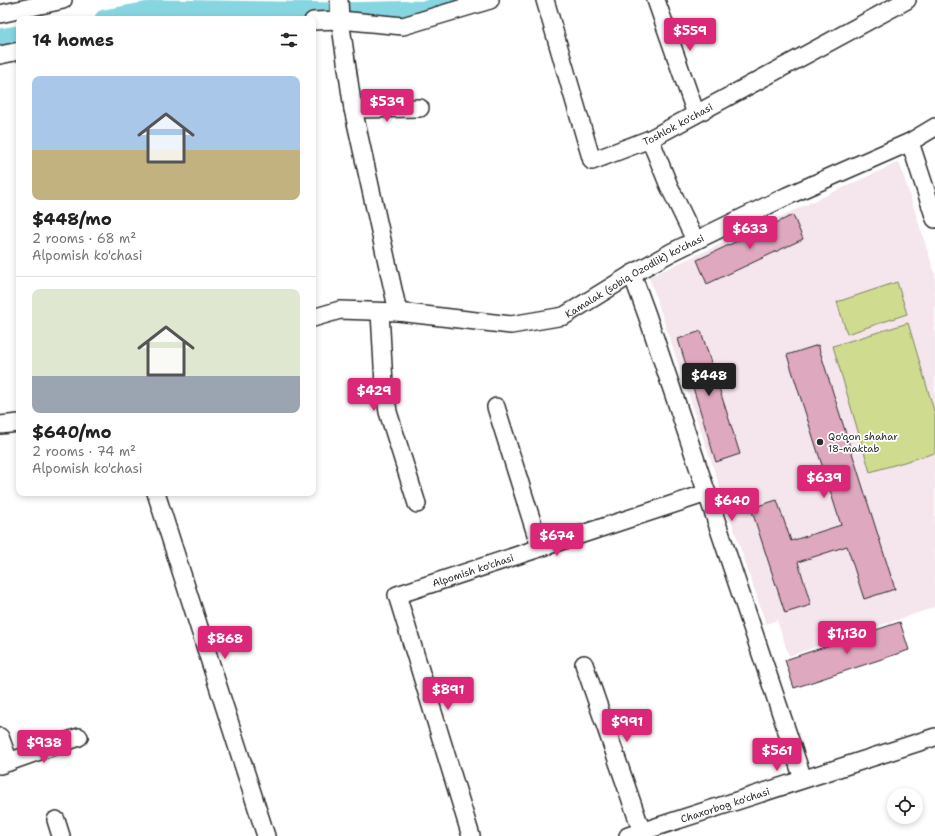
<!DOCTYPE html>
<meta charset="utf-8">
<style>
:root{--surface:#fff;--page:#f2f2f2;--text:#222;--muted:#767676;--line:#e0e0e0;--accent:#db2777}
body{margin:0;font-family:"Shantell Sans",sans-serif;background:var(--page);color:var(--text);height:100vh;display:flex;flex-direction:column;font-size:15px;white-space:nowrap}
*{box-sizing:border-box;margin:0}
p{font-size:13px;color:var(--muted)}
.icon{flex:none;width:22px;height:22px;fill:none;stroke:currentColor;stroke-width:2;stroke-linecap:round;stroke-linejoin:round}
.map{position:relative;flex:1;overflow:hidden}
.sheet{position:absolute;left:16px;top:16px;width:300px;height:480px;display:flex;flex-direction:column;background:var(--surface);border-radius:8px;box-shadow:0 2px 6px #0003}
.sheet>*{flex:none}
.buttons{position:absolute;left:887px;top:788px;display:grid;gap:8px}
.buttons a{display:grid;place-items:center;width:36px;height:36px;border-radius:50%;background:var(--surface);box-shadow:0 2px 6px #0003;font-size:20px}
.price{position:absolute;translate:-50% -34px;padding:0 9px;border-radius:4px;background:var(--accent);color:#fff;font-size:13px;line-height:26px;filter:drop-shadow(0 1px 2px #0008)}
.price::after{content:'';position:absolute;left:50%;top:24px;width:12px;height:9px;margin-left:-6px;background:inherit;clip-path:polygon(0 0,100% 0,50% 100%)}
.price.current{background:#222;color:#fff}
ul{padding:0;list-style:none}
li{display:grid;align-content:center;gap:8px;height:212px;padding:0 16px}
li+li{border-top:1px solid var(--line)}
li span{display:grid;place-items:center;height:124px;border-radius:8px;color:#555}
li>.icon{margin-inline-start:auto}
span .icon{width:72px;height:72px;fill:#fffc;stroke-width:1}
li b{font-size:17px}
h2{display:flex;justify-content:space-between;align-items:center;height:48px;padding:0 16px;font-size:17px}
.map>svg:first-child{display:block}
</style>
<div class="map">
<svg width="935" height="836" viewBox="0 0 935 836">
<rect width="100%" height="100%" fill="#fff"/>
<filter id="ink" filterUnits="userSpaceOnUse"><feTurbulence type="fractalNoise" baseFrequency=".025" numOctaves="2"/><feDisplacementMap in="SourceGraphic" scale="8" xChannelSelector="R" yChannelSelector="G"/><feConvolveMatrix kernelMatrix="1 2 1 2 8 2 1 2 1" color-interpolation-filters="sRGB"/></filter>
<g filter="url(#ink)">
<polygon fill="#f5e5ec" points="899,162 935,274 935,607 789,656 777,620 766,624 649,277"/>
<g fill="#cfdc90" stroke="#7d845e">
<polygon points="897,282 907,314 847,334 837,302"/>
<polygon points="908,323 935,414 935,453 870,472 833,346"/>
</g>
<g fill="none" stroke-linecap="round" stroke-linejoin="round">
<g stroke="#86d6e1" stroke-width="19">
<polyline points="104,19 160,9 340,12 428,10 450,0"/>
<polyline points="0,38 19,35"/>
</g>
</g>
<g fill="#dea8be" stroke="#2b2b2b">
<polygon points="793,215 803,239 707,284 697,260"/>
<polygon points="701,331 740,454 716,462 678,339"/>
<polygon points="818,345 895,589 864,599 847,546 798,562 811,605 785,613 751,508 777,500 791,541 841,525 787,355"/>
<polygon points="900,622 909,650 794,688 785,660"/>
</g>
<g fill="none" stroke-linecap="round" stroke-linejoin="round">
<defs>
<g id="street">
<polyline points="339,0 340,20 353,109 398,312"/>
<path id="s1" d="M545,0L592,161L650,139L907,0"/>
<polyline points="656,0 696,114"/>
<polyline points="0,14 63,0"/>
<polyline points="313,21 340,20 403,26 490,0"/>
<polyline points="0,55 19,51"/>
<polyline points="353,109 420,108"/>
<polyline points="650,139 669,186 695,240"/>
<polyline points="910,142 935,219"/>
<polyline points="632,274 647,315 803,779"/>
<polyline points="380,312 384,384 388,412 417,504"/>
<path id="s2" d="M313,318L340,310L398,312L511,325L564,316L632,274L672,252L787,196L910,142L935,127"/>
<polyline points="496,407 540,547"/>
<polyline points="0,425 19,423"/>
<polyline points="156,493 266,836"/>
<polyline points="584,664 642,832"/>
<polyline points="0,737 9,762"/>
<polyline points="0,765 79,737"/>
<polyline points="56,820 61,836"/>
<path id="s3" d="M471,836L397,595L707,493"/>
<path id="s4" d="M628,836L935,737"/>
</g>
</defs>
<use href="#street" stroke="#2b2b2b" stroke-width="20"/>
<use href="#street" stroke="#fff" stroke-width="17"/>
</g>
</g>
<circle fill="#2b2b2b" stroke="#fff" stroke-width="1.5" cx="820" cy="442" r="4"/>
<g text-anchor="middle" stroke-width="3.5" stroke-linejoin="round" paint-order="stroke">
<g font-size="10" fill="#2b2b2b" stroke="#fff">
<text dy="4" stroke="none"><textPath href="#s1" startOffset="261">Toshlok ko'chasi</textPath></text>
<text dy="4" stroke="none"><textPath href="#s2" startOffset="335">Kamalak (sobiq Ozodlik) ko'chasi</textPath></text>
<text dy="4" stroke="none"><textPath href="#s3" startOffset="332">Alpomish ko'chasi</textPath></text>
<text dy="4" stroke="none"><textPath href="#s4" startOffset="102">Chaxorbog ko'chasi</textPath></text>
</g>
<g font-size="10" fill="#2b2b2b" stroke="#fff" text-anchor="start">
<text x="828" y="440">Qo'qon shahar<tspan x="828" dy="12">18-maktab</tspan></text>
</g>
</g>
</svg>
<div class="buttons">
<a><svg class="icon" aria-label="locate" viewBox="0 0 24 24"><circle cx="12" cy="12" r="6"/><path d="M12 2v4M12 18v4M2 12h4M18 12h4"/></svg></a>
</div>
<b class="price" style="left:690px;top:52px">$559</b>
<b class="price" style="left:387px;top:123px">$539</b>
<b class="price" style="left:750px;top:250px">$633</b>
<b class="price current" style="left:709px;top:397px">$448</b>
<b class="price" style="left:374px;top:412px">$429</b>
<b class="price" style="left:824px;top:499px">$639</b>
<b class="price" style="left:732px;top:522px">$640</b>
<b class="price" style="left:557px;top:557px">$674</b>
<b class="price" style="left:847px;top:655px">$1,130</b>
<b class="price" style="left:225px;top:660px">$868</b>
<b class="price" style="left:448px;top:711px">$891</b>
<b class="price" style="left:627px;top:743px">$991</b>
<b class="price" style="left:44px;top:764px">$938</b>
<b class="price" style="left:777px;top:772px">$561</b>
<section class="sheet">
<h2>14 homes<svg class="icon" aria-label="filters" viewBox="0 0 24 24"><path d="M4 7h16M4 17h16"/><circle cx="9" cy="7" r="2"/><circle cx="15" cy="17" r="2"/></svg></h2>
<ul>
<li><span style="background:linear-gradient(#a9c7e8 60%,#c2b280 0)"><svg class="icon" aria-label="home" viewBox="0 0 24 24"><path d="M3 11l9-7 9 7M6 9v11h12V9"/></svg></span><div><b>$448/mo</b><p>2 rooms · 68 m²</p><p>Alpomish ko'chasi</p></div></li>
<li><span style="background:linear-gradient(#dfe7d0 70%,#9aa5b1 0)"><svg class="icon" aria-label="home" viewBox="0 0 24 24"><path d="M3 11l9-7 9 7M6 9v11h12V9"/></svg></span><div><b>$640/mo</b><p>2 rooms · 74 m²</p><p>Alpomish ko'chasi</p></div></li>
</ul>
</section>
</div>
